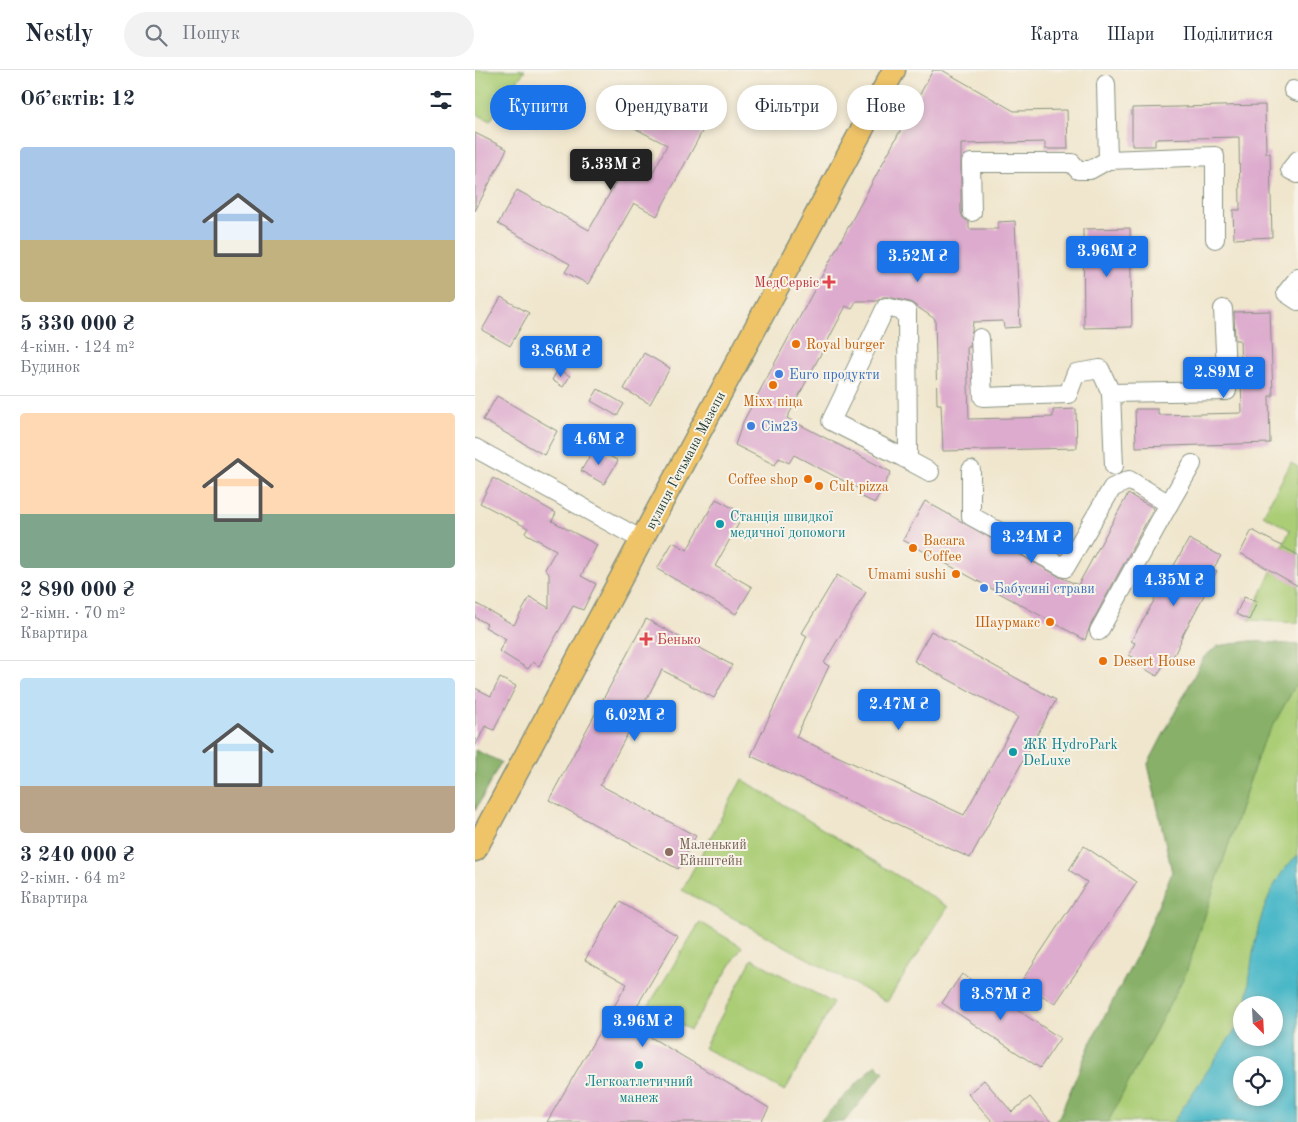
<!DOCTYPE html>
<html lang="uk">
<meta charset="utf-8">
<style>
:root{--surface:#fff;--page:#f2f2f3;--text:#1f2937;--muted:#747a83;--line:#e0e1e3;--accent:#1a73e8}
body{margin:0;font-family:"Old Standard TT",serif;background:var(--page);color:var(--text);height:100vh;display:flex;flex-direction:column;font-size:19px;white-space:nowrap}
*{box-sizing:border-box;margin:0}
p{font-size:16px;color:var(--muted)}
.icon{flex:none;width:28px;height:28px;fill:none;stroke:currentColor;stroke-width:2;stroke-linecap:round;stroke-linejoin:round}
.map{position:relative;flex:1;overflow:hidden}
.drawer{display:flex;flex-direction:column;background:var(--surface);width:475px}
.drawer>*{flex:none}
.banner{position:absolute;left:15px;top:15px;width:475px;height:45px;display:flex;gap:10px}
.needle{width:32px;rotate:156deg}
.controls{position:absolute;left:758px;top:926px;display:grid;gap:10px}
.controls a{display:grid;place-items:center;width:50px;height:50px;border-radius:50%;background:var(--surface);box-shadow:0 2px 8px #0003;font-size:25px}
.price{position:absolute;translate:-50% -42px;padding:0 11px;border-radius:5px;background:var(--accent);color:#fff;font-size:16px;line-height:32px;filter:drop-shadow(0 1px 2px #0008)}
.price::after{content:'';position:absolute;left:50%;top:30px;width:15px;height:11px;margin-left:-8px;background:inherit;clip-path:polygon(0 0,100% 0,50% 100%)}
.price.selected{background:#222;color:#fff}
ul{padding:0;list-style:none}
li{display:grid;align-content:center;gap:10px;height:265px;padding:0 20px}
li+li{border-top:1px solid var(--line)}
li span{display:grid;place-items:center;height:155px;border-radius:5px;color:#555}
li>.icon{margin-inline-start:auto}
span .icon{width:90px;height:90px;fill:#fffc;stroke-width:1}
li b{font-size:21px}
h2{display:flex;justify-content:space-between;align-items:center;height:60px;padding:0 20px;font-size:21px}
.tag{padding:0 18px;border-radius:22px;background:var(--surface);box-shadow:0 2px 8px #0003;font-size:18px;line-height:45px}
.tag.selected{background:var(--accent);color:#fff}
header{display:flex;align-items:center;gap:30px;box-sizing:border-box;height:70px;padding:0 25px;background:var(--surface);border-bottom:1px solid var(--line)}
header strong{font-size:24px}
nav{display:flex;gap:28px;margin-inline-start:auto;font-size:18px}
.search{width:350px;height:45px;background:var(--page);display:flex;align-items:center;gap:12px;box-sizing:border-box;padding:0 18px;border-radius:28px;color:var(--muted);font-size:19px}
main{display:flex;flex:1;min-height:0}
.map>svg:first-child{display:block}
</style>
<header>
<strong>Nestly</strong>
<div class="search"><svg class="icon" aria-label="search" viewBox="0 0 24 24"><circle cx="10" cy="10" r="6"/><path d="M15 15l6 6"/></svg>Пошук</div>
<nav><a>Карта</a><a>Шари</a><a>Поділитися</a></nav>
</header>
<main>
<section class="drawer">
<h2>Об’єктів: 12<svg class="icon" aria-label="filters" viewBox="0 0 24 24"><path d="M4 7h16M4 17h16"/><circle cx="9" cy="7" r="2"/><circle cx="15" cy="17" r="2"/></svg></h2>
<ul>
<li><span style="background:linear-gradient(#a9c7e8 60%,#c2b280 0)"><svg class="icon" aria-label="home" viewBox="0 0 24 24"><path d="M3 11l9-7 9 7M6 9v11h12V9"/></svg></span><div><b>5 330 000 ₴</b><p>4-кімн. · 124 m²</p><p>Будинок</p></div></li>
<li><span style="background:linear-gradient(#ffd9b3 65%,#7fa58c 0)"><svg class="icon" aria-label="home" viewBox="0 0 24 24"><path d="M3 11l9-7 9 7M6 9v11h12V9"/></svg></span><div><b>2 890 000 ₴</b><p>2-кімн. · 70 m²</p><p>Квартира</p></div></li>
<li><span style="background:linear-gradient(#bfe0f5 70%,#b9a48a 0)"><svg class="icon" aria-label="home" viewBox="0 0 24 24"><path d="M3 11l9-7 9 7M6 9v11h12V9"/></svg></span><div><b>3 240 000 ₴</b><p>2-кімн. · 64 m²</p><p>Квартира</p></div></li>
</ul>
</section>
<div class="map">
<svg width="823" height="1052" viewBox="0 0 823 1052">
<rect width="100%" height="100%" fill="#f7f3e8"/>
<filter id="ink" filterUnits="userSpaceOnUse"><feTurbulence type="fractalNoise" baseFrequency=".02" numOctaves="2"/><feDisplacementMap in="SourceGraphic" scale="10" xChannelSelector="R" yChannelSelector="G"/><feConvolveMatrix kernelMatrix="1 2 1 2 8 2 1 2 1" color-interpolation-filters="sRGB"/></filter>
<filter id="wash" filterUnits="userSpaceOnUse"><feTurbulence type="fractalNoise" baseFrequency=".0096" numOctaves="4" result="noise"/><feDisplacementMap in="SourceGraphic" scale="20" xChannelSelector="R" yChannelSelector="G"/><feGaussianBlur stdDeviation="1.12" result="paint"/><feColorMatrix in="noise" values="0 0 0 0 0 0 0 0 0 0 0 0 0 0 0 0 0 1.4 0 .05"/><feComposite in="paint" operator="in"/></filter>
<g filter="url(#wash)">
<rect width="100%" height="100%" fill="#f0e6cd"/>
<g fill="#abcd76" stroke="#658555" fill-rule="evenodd">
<polygon points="0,0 50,0 15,51 0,43"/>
<polygon points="816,393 823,397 823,553 774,550 815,460 788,445"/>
<path d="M776,571L823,575V1052H580L585,1045L617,970L666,878L697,802L673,694L729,587L743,576ZM766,935H799V968H766ZM766,995H799V1028H766Z"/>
<polygon points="267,709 473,837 412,932 207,820"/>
<polygon points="225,852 267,877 215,960 174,935"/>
<polygon points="277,889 358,933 310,1021 229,978"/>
</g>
<g fill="#88b067" stroke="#54764e">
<polygon points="776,571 823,575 823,611 786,677 711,903 633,1052 580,1052 585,1045 617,970 666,878 697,802 673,694 729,587 743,576"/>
<polygon points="0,680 26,692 0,741"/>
<polygon points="401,994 409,1002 369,1052 344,1052"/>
</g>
<path fill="#4cb8c8" stroke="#367a7e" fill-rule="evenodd" d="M823,785V1052H698L766,951V968H799V935H772C776,886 784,818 823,785ZM766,995H799V1028H766Z"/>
<g id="blocks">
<g fill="#ddabce">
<polygon points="458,0 467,0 539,41 592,40 593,79 570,79 570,72 486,74 486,142 488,148 494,152 494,159 523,159 523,152 540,151 545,257 529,258 528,251 498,252 495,277 492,277 494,349 578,347 578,340 601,339 602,378 468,381 466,334 462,334 460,249 435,232 413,227 408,227 402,231 381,231 377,239 371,236 312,348 416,402 400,433 385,426 388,421 319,385 314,393 304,388 300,395 260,375 268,352"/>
<polygon points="156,17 230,56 182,146 159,133 113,214 90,202 95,194 23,154 42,120 114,160 150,96 174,110 192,75 140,48"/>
<polygon points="790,35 791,83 795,83 797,167 759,169 758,140 765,140 764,67 680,69 680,76 657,76 657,38"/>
<polygon points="0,63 32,79 0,141"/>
<polygon points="655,158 657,257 609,258 608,159"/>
<polygon points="26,227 54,243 35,276 7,260"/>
<polygon points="795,241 798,326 794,326 795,373 661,377 660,339 683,339 683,345 767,343 765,270 760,270 759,242"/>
<polygon points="169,283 195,298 175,334 149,319"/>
<polygon points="83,299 95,306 88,317 77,310"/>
<polygon points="123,319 149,334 142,346 116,331"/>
<polygon points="22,326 82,361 69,385 8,350"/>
<polygon points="120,377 143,391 129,414 106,401"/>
<polygon points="18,408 81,443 77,451 122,475 106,506 121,514 108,540 98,536 64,596 58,592 53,599 24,581 31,569 10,557 12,554 0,547 0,533 39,555 55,527 74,538 74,504 70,499 81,480 50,463 53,458 5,433"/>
<polygon points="653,424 679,438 615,556 610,570 428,470 450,431 585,507 603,515"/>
<polygon points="241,429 269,444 240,496 277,517 261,544 182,499 198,472 212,480"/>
<polygon points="777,460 823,485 823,516 765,483"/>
<polygon points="714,469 746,486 738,499 742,501 705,570 706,571 698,587 694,585 682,606 665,596 667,592 654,585 660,573 656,571"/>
<polygon points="362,505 391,522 349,593 354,596 321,667 489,745 543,647 439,591 456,561 581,630 495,788 276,686 332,566 327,563"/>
<polygon points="769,527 782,532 774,550 761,544"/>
<polygon points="171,549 257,595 239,628 187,600 125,715 221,766 203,799 74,730"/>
<polygon points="25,608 41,616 19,660 10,656 0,677 0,618 16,626"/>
<polygon points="609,776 662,812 580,934 546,912 612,812 594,800"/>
<polygon points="145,832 203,866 152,953 294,1038 286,1052 72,1052 152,914 110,890"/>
<polygon points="487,904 585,968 565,998 467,933"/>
<polygon points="509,1010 537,1042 555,1027 576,1052 518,1052 493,1024"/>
</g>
</g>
</g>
<g filter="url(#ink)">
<use href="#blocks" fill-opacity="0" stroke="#889280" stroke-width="1"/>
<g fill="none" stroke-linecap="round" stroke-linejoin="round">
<defs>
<g id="minor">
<polyline points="631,14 633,90 740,86 740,169"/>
<polyline points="818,20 823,22"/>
<polyline points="823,90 815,100 823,104"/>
<polyline points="497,142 496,93 597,93 603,100 615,100 633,90"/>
<polyline points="823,208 811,223 823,231"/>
<polyline points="505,268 508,327 593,324 601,303 625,299 636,323"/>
<polyline points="0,378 167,470"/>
<polyline points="433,390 432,242 411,237 356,351 427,387 455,402"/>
<polyline points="639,396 636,323 752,321 748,239"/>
<polyline points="496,400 496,446 590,498 637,418 654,410 694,434 717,394"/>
<polyline points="624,561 694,434"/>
</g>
<polyline id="major" points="0,780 419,0"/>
</defs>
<use href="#minor" stroke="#889280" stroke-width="20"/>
<use href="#major" stroke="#889280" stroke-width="25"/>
<use href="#minor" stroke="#fff" stroke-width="18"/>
<use href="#major" stroke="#efc469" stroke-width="22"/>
</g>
</g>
<g fill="#e0444e" stroke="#f7f3e8" stroke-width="2">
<path d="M351.5 204.5h5v5h5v5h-5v5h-5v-5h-5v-5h5z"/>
<path d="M168.5 561.5h5v5h5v5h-5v5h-5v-5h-5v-5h5z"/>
</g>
<g fill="#e8710a" stroke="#f7f3e8" stroke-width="2">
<circle cx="321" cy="274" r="5"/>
<circle cx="298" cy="315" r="5"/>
<circle cx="333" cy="409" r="5"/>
<circle cx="344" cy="416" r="5"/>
<circle cx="438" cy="478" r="5"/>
<circle cx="481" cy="504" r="5"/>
<circle cx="575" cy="552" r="5"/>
<circle cx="628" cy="591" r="5"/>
</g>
<g fill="#3f7fe0" stroke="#f7f3e8" stroke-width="2">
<circle cx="304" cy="304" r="5"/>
<circle cx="276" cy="356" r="5"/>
<circle cx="509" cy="518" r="5"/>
</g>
<g fill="#0f9aa8" stroke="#f7f3e8" stroke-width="2">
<circle cx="245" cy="454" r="5"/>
<circle cx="538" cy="682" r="5"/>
<circle cx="164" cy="995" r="5"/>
</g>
<circle fill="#8d6e63" stroke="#f7f3e8" stroke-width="2" cx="194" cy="782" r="5"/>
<g text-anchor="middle" stroke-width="4" stroke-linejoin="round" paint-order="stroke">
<g font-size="14" fill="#be3a42" stroke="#f7f3e8" text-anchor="end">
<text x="344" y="217">МедСервіс</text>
<text x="182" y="574" text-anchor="start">Бенько</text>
</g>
<g font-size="14" fill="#c56008" stroke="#f7f3e8" text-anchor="start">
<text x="331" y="279">Royal burger</text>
<text x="298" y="336" text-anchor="middle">Mixx піца</text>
<text x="323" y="414" text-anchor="end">Coffee shop</text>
<text x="354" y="421">Cult pizza</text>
<text x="448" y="475">Bacara<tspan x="448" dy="16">Coffee</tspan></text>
<text x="471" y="509" text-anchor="end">Umami sushi</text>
<text x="565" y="557" text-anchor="end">Шаурмакс</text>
<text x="638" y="596">Desert House</text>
</g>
<g font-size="14" fill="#366cbe" stroke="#f7f3e8" text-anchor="start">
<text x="314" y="309">Euro продукти</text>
<text x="286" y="361">Сім23</text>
<text x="519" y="523">Бабусині страви</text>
</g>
<g font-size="14" fill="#1f3d34" stroke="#f7f3e8">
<text transform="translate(210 390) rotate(-62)" y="5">вулиця Гетьмана Мазепи</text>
</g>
<g font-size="14" fill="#0d838f" stroke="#f7f3e8" text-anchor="start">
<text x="255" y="451">Станція швидкої<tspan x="255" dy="16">медичної допомоги</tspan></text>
<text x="548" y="679">ЖК HydroPark<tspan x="548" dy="16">DeLuxe</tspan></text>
<text x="164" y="1016" text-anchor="middle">Легкоатлетичний<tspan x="164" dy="16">манеж</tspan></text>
</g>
<g font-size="14" fill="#785e54" stroke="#f7f3e8" text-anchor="start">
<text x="204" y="779">Маленький<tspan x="204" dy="16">Ейнштейн</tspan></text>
</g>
</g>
</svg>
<div class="controls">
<a><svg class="needle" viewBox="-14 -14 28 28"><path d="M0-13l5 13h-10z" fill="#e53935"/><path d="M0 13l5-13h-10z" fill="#747a83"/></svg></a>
<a><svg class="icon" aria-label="locate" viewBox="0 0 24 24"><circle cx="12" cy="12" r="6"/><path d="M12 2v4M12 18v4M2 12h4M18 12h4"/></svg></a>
</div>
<b class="price selected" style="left:136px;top:121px">5.33M ₴</b>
<b class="price" style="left:632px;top:208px">3.96M ₴</b>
<b class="price" style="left:443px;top:213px">3.52M ₴</b>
<b class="price" style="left:86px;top:308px">3.86M ₴</b>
<b class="price" style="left:749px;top:329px">2.89M ₴</b>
<b class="price" style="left:124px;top:396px">4.6M ₴</b>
<b class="price" style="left:557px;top:494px">3.24M ₴</b>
<b class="price" style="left:699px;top:537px">4.35M ₴</b>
<b class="price" style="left:424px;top:661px">2.47M ₴</b>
<b class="price" style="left:160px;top:672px">6.02M ₴</b>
<b class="price" style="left:526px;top:951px">3.87M ₴</b>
<b class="price" style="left:168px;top:978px">3.96M ₴</b>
<div class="banner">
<a class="tag selected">Купити</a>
<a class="tag">Орендувати</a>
<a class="tag">Фільтри</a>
<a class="tag">Нове</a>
</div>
</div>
</main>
